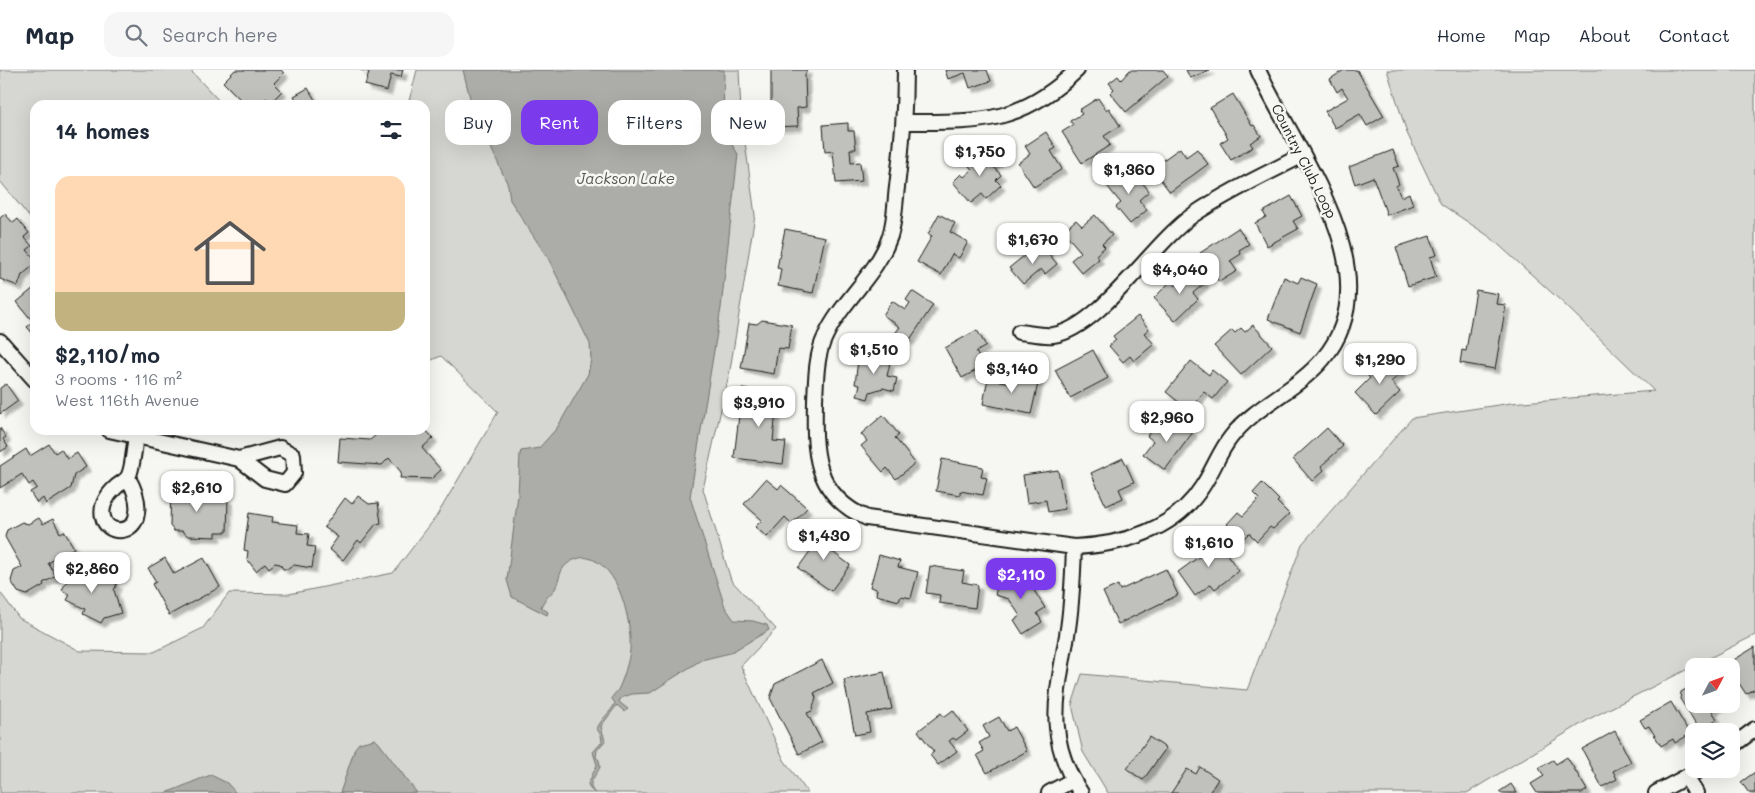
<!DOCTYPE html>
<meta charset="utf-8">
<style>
:root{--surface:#fff;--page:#f6f6f7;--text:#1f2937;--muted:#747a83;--line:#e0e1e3;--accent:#7c3aed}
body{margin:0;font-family:Mali,sans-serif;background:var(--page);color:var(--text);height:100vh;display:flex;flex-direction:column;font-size:19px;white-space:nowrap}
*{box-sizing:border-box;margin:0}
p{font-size:16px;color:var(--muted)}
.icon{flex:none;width:28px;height:28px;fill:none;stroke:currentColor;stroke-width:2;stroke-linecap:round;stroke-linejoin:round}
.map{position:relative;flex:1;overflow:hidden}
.sheet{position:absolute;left:30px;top:30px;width:400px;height:335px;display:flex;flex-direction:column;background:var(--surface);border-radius:15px;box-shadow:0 5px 20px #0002}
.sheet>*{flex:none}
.guide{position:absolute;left:445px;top:30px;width:475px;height:45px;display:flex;gap:10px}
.needle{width:32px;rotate:49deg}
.fabs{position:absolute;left:1685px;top:588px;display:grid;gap:10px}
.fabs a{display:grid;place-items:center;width:55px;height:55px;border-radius:10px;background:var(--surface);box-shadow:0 5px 20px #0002;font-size:25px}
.price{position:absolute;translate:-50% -42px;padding:0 11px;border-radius:10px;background:#fff;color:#222;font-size:16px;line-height:32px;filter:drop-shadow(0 1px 2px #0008)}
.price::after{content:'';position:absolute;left:50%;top:30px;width:15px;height:11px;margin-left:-8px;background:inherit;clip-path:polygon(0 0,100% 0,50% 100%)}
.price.active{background:var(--accent);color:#fff}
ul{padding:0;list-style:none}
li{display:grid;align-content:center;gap:10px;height:265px;padding:0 25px}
li span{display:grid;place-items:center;height:155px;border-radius:15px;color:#555}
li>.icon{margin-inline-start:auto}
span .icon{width:90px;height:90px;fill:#fffc;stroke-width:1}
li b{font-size:21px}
h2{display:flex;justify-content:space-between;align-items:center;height:60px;padding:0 25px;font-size:21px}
.tag{padding:0 18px;border-radius:15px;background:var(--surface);box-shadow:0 5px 20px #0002;font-size:18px;line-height:45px}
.tag.active{background:var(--accent);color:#fff}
header{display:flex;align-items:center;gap:30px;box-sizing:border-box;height:70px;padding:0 25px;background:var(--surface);border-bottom:1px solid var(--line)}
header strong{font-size:24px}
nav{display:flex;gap:28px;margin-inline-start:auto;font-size:18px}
.search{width:350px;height:45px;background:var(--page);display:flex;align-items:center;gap:12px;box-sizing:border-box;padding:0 18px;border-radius:15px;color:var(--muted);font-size:19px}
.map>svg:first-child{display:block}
</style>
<header>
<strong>Map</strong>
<div class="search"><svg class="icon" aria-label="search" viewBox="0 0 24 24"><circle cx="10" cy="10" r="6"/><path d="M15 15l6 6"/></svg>Search here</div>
<nav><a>Home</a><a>Map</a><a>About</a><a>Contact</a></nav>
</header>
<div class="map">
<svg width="1755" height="723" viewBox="0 0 1755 723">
<defs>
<filter id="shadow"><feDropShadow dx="4.5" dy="4.5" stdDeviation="1" flood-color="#0004"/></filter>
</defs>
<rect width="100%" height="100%" fill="#f6f6f2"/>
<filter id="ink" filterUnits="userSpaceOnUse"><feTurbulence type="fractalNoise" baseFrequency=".02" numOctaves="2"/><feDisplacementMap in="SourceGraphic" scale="10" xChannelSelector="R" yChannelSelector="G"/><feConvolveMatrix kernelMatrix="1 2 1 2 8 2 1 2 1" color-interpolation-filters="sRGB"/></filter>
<g filter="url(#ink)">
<g fill="#d6d6d2" stroke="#797977">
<polygon points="0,0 190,0 223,35 35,35 35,154 0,111"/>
<polygon points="417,0 739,0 741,43 755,145 730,300 703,419 731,510 776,559 741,596 784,690 808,723 0,723 0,522 19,548 80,581 154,582 203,558 229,523 289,524 393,503 436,447 498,342 441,286 425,293 425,35 408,35"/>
<polygon points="1387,0 1755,0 1755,565 1591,648 1467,723 1108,723 1083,682 1072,635 1082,604 1247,620 1302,474 1412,348 1511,333 1654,321 1562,232 1490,167 1441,134 1407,63"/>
</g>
<g fill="#acaca9" stroke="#727271">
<path d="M463,0H724L723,61L738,84L721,238L690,427L725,537L734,550L753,551L767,555L769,560L730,583L701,590L650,623L632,624L621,628L619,632L628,639L625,642L617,635L601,656L605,671L597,680L596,687L599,690L600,697C596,707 585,713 595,723L590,719L588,714L597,695L593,682L602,672L601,665L597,659C601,648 611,643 615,633L612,629C613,624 615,624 618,620C623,610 629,591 630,580C632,551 619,495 588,488C580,486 569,491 564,497C559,503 559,512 555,519C550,525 544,529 541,537L548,542L547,545L512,527L507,510L518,425L520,384L521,381L539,378L557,358L588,304L591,289L590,274L549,190L510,130L508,115L472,36Z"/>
<polygon points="375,669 379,673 417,723 340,723 355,678 359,673"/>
<path d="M211,705L227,713L236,723H165C181,718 195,710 211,705Z"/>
</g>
<g fill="#c0c0bd" stroke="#1c1c1c" filter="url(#shadow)">
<polygon points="235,0 281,0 284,3 274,13 282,21 270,33 266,28 259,35 253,35 248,30 244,33 223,12"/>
<polygon points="360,0 403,0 401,7 391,5 387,21 365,15 369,2"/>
<polygon points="771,0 807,0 805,5 806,37 797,38 798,56 771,57"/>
<polygon points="945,0 987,0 991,11 970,18 965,3 948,9"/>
<polygon points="1130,0 1163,0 1168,6 1126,42 1110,23 1114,19 1109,13 1118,6 1121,10"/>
<polygon points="1186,0 1210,0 1190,8"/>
<polygon points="1344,0 1357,0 1384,46 1367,56 1360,44 1335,58 1325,41 1348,28 1342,18 1337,22 1330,9"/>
<polygon points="308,18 318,35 299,35 294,26"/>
<polygon points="1233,24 1252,56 1254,55 1261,66 1250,73 1253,77 1231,90 1220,73 1228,68 1210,38"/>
<polygon points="1098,28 1106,40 1109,38 1120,56 1104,66 1110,75 1082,93 1062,62 1073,55 1070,51 1082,44 1079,40"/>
<polygon points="848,53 848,61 854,61 856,79 850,79 851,93 860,92 862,111 836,113 833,81 825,82 823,55"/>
<polygon points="1046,62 1056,78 1051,81 1062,99 1034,117 1018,93 1030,84 1025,76"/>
<polygon points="986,77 998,91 993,96 1001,105 996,110 1001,115 986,129 982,124 971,133 953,112 961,104 964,107 972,100 967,93"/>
<polygon points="1180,78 1186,87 1197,79 1208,94 1170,122 1152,98"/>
<polygon points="1393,80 1399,96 1393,98 1399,114 1396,116 1401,127 1409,123 1413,135 1387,145 1373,107 1355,114 1349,97"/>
<polygon points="1130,97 1149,121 1139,130 1147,140 1130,154 1116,137 1121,133 1107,116"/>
<polygon points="1291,126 1302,146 1293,151 1298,159 1267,176 1255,153 1266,147 1263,142"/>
<polygon points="5,144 13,153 18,149 29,163 24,167 32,176 27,180 35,189 35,194 22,205 18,216 0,209 0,148"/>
<polygon points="939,144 955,153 950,162 968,172 959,188 952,184 941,205 917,192 932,166 928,164"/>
<polygon points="1095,145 1112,165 1102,174 1105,177 1096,185 1099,189 1082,203 1071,190 1081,182 1063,161 1076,150 1082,156"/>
<polygon points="1238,158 1249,174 1239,180 1241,184 1230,191 1237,201 1219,212 1200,183"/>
<polygon points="785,159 825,167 813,223 778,216 781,199 777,198"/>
<polygon points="1430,166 1437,185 1430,187 1436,207 1408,216 1396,177"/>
<polygon points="1035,177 1041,184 1046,180 1057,194 1045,204 1041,199 1023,214 1009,198"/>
<polygon points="1192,200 1205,213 1193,223 1198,229 1175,251 1154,228 1171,211 1175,216"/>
<polygon points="1284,207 1298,213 1301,207 1317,214 1300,262 1268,249"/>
<polygon points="35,217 35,266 27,257 33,252 17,232"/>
<polygon points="1476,220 1498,224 1496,234 1506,235 1495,299 1460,293 1462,280 1466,281"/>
<polygon points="912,221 933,235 909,271 896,262 900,257 883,245 892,231 905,240 910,233 906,230"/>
<polygon points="1138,246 1149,259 1144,263 1154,274 1134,291 1130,286 1123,292 1109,276 1116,270 1113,266"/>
<polygon points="762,250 792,255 788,279 778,278 774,304 741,298 749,253 757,254"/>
<polygon points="1253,255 1272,276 1241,305 1214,276 1232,260 1235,263 1241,258 1245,262"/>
<polygon points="977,260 986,276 976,282 984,296 962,308 945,278"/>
<polygon points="881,279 885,292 890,293 887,306 897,308 894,321 883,318 870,322 868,329 857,326 860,315 855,314 858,290 865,289 866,284"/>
<polygon points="1093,280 1108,308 1070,328 1055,300"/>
<polygon points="1385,284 1402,302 1391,312 1400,322 1376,345 1355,323 1370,308 1365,303"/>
<polygon points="1191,291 1209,305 1212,300 1227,312 1213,329 1204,322 1189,340 1166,322"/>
<polygon points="1017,304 1039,309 1031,344 983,334 988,308 1015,314"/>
<polygon points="6,314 18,331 0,344 0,318"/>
<polygon points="742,319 783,325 781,342 776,341 773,371 786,372 783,394 734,388"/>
<polygon points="883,345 899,365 895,368 915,393 896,409 887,398 883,402 861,376 867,371 861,364"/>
<polygon points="1173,347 1193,362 1165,400 1143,384 1153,371 1147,366 1154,356 1162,362"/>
<polygon points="0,358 6,367 3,369 8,377 0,382"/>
<polygon points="1327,358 1343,376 1321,396 1324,400 1312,411 1293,389"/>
<polygon points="425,359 433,368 422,378 441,400 431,409 400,408 401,402 389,388 382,395 338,392 340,368 370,370 382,360 406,360 410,364 415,360"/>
<polygon points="49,374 55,383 61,379 67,389 77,383 86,397 74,405 71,418 46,434 43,428 37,433 30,422 37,418 33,412 29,415 22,404 0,418 0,396 26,379 30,386"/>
<polygon points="1123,388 1134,412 1119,419 1123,428 1106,436 1091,403"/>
<polygon points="942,389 983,397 981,407 987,408 983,425 960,421 960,425 936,421"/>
<polygon points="1058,400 1065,439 1048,442 1046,430 1027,433 1023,405"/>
<polygon points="766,409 778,419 781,415 807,438 792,454 785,447 767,467 755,457 762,450 744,434"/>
<polygon points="171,412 192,413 192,428 228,429 227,462 216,462 216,467 188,466 182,461 174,461 170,456"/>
<polygon points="1262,413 1279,430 1277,432 1289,444 1273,459 1270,457 1257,471 1249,463 1243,469 1227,454 1238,442 1243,446 1259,429 1253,423"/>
<polygon points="358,426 369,434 378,433 381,453 376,454 361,473 358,470 343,490 329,479 338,467 324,457 345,428 352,434"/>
<polygon points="249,443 273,447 272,452 298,455 297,463 309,464 307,476 315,477 312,498 294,495 288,499 283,499 280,494 275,493 269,498 265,493 256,501 247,489 248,481 244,480"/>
<polygon points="39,448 43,454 53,449 60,463 64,461 74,478 48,493 56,506 43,513 44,515 27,525 18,522 11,511 14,501 22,497 5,467 7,460 22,452 28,454"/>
<polygon points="818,458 836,472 830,480 850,495 831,521 798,498 813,477 807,473"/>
<polygon points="1213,465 1239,501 1215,519 1211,514 1195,526 1178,502 1204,483 1198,475"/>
<polygon points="879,485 900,491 898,497 918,502 911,528 901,526 899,531 876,525 877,519 870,517"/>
<polygon points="165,488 174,504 204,488 220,517 169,545 152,514 156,512 148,498"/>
<polygon points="76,493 117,514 114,520 121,543 104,548 101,553 83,544 85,539 67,530 70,525 62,520"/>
<polygon points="930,496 964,501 962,512 978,515 975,538 939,533 940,525 926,523"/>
<polygon points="1166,499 1178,525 1118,554 1103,522 1118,515 1120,520"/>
<polygon points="1000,503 1027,509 1045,538 1037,543 1042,552 1023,564 1014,550 1020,546 1009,529 995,525"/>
<polygon points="1755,577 1755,619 1746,624 1731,601 1731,596 1727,594"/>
<polygon points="822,590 833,613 814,623 816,628 812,641 807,643 822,672 799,684 770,628 775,614"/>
<polygon points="884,602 892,639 867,644 870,662 855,665 844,610"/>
<polygon points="1694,614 1694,634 1722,634 1712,641 1717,649 1700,660 1680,629 1681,622"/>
<polygon points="1671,632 1690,664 1675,673 1673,669 1661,676 1649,656 1645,658 1640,650"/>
<polygon points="953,640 968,661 956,670 953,668 949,671 957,681 938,695 930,685 934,682 918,661 941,643 944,647"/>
<polygon points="999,647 1007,661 1014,657 1027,681 987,703 977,685 984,681 979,673 989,667 983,656"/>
<polygon points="1615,661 1631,692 1613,701 1617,709 1602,717 1582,679"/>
<polygon points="1149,667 1166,678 1143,710 1127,699"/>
<polygon points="1567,687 1587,720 1582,723 1537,723 1531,714 1544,706 1539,698 1553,690 1556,694"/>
<polygon points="1200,697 1218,709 1209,723 1171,723 1187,699 1196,704"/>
<polygon points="1755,702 1755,723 1749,723 1741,712"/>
<polygon points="1511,714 1517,723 1500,723 1499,722"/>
</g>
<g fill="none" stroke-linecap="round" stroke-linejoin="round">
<defs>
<g id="minor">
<path d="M905,0C905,40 902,78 897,117C895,133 895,150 890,166C877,205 842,230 825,267C816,285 816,310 815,330C814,380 813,425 867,448L1074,477C1122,475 1175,460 1202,417C1213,401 1219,382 1231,367C1256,335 1297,320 1323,289C1395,204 1294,80 1258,0"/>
<path d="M905,52C978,52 1020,55 1077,0"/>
<path d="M1019,262C1030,263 1042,266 1053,265C1099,259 1153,173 1193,145C1227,122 1266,104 1303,85"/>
<polyline points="0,271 35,310"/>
<polyline points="109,360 239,389 265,409 285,414 294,403 293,385 280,378 239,389"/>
<path d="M128,408C135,420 140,434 136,448C131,464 107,465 103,447C100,436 108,424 116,417C119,414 126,411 128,407C133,399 134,376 136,366"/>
<path d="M1074,477C1073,507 1072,536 1067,565C1057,626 1044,667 1081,723"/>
<polyline points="1731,677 1755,659"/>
<polyline points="1686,707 1696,723"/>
<polyline points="1049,723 1073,710"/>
<polyline points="1656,723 1701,699"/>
</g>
</defs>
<use href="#minor" stroke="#1c1c1c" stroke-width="18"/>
<use href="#minor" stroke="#f6f6f2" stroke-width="14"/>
</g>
</g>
<g text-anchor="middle" stroke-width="5" stroke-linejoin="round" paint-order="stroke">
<g font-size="14" fill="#1c1c1c" stroke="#f6f6f2">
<text transform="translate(1304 91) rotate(63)" y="5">Country Club Loop</text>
</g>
<g font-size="15" font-style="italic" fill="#565654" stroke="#f6f6f2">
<text x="626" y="114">Jackson Lake</text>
</g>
</g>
</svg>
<div class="fabs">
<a><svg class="needle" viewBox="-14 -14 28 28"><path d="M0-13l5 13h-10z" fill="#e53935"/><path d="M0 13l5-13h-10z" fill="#747a83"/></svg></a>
<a><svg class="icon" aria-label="layers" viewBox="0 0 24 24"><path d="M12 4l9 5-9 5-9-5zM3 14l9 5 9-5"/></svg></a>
</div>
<b class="price" style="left:980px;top:107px">$1,750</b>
<b class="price" style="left:1129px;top:125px">$1,360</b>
<b class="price" style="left:1033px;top:195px">$1,670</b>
<b class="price" style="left:1180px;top:225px">$4,040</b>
<b class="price" style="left:874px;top:305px">$1,510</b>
<b class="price" style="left:1380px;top:315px">$1,290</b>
<b class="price" style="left:1012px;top:324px">$3,140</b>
<b class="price" style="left:759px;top:358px">$3,910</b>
<b class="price" style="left:1167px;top:373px">$2,960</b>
<b class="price" style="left:197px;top:443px">$2,610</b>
<b class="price" style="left:824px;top:491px">$1,430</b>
<b class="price" style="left:1209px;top:498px">$1,610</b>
<b class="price" style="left:92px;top:524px">$2,860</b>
<b class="price active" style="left:1021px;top:530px">$2,110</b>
<div class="guide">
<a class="tag">Buy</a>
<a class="tag active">Rent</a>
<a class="tag">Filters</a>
<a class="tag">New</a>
</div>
<section class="sheet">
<h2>14 homes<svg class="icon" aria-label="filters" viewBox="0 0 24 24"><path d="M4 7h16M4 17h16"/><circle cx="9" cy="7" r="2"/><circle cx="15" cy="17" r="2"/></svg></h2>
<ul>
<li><span style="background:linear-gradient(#ffd9b3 75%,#c2b280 0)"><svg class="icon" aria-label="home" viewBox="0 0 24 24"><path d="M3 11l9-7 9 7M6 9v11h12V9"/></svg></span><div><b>$2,110/mo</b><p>3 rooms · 116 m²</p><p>West 116th Avenue</p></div></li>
</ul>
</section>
</div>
